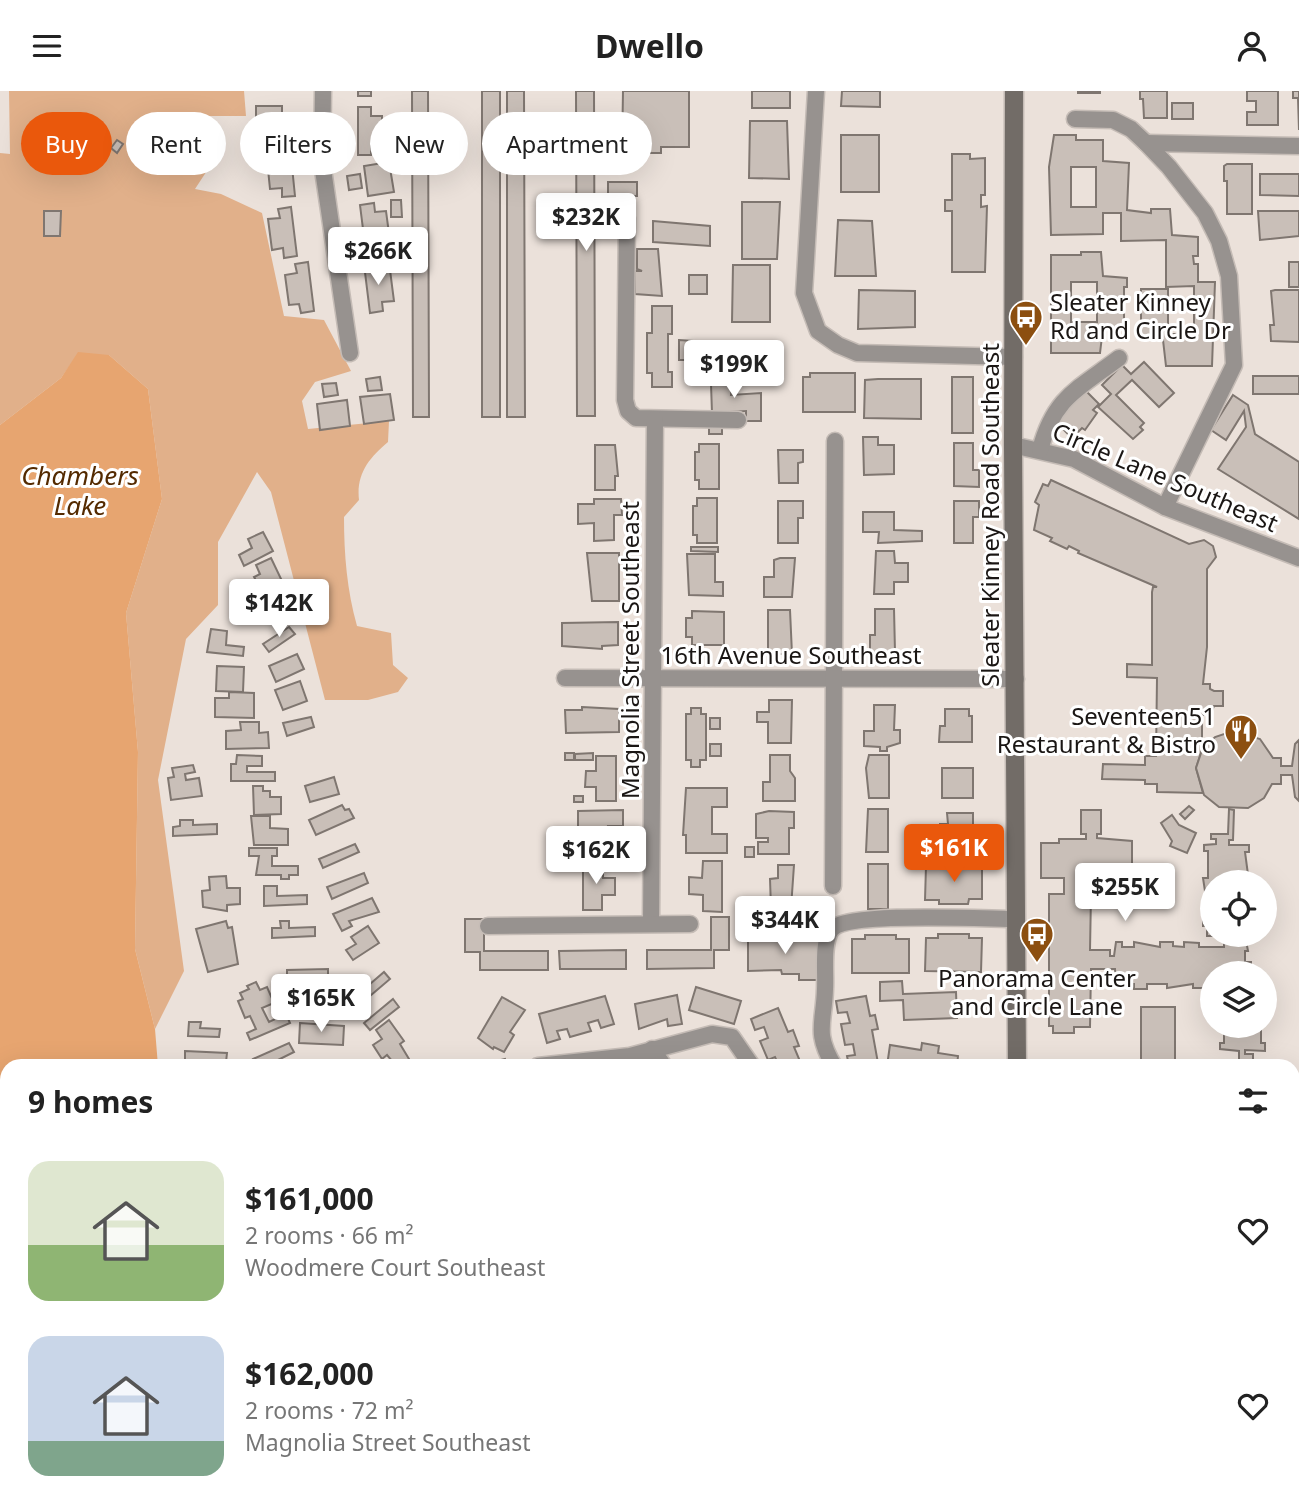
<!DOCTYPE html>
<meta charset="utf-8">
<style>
:root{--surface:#fff;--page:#f6f6f6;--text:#222;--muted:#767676;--accent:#ea580c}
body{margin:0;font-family:"Noto Sans",sans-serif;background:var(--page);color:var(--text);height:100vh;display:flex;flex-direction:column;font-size:26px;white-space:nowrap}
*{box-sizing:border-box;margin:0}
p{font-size:23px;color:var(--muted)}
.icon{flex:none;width:38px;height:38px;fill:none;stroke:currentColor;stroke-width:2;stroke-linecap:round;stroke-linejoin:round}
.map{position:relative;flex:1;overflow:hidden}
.drawer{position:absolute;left:0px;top:968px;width:1300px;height:450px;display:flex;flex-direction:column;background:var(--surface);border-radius:21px 21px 0 0;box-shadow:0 7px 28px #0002}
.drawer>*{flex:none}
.top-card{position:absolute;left:21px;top:21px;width:700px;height:63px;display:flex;gap:14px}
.fabs{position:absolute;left:1200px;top:779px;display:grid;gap:14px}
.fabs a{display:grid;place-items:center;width:77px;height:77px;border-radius:50%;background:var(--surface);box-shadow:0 7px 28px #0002;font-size:35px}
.price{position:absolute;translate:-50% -60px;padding:0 16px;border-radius:7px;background:#fff;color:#222;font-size:23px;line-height:46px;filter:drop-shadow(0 2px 4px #0008)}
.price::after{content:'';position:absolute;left:50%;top:42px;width:21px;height:16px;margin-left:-10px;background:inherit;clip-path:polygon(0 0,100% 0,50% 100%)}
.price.selected{background:var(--accent);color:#fff}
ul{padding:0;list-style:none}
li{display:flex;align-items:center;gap:21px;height:175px;padding:0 28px}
li span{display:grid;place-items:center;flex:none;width:196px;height:140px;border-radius:21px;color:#555}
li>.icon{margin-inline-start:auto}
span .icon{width:84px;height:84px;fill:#fffc;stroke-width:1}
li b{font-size:30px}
h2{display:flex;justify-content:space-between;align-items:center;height:84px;padding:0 28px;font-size:30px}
.chip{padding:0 24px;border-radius:32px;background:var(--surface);box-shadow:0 7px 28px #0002;font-size:24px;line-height:63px}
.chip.selected{background:var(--accent);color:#fff}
header{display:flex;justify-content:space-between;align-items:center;height:91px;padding:0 28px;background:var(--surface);font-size:32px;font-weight:700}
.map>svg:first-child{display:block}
</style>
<header><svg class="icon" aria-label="menu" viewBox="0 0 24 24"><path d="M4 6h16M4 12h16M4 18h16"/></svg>Dwello<svg class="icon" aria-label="person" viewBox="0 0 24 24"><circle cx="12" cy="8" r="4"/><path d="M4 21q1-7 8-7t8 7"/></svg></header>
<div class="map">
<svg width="1299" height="1417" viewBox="0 0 1299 1417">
<rect width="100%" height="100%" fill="#ebe1da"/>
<path fill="#e1b08a" d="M9,0H244L246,25H205L214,69L195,98L221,103L262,122L284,225L324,229L351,280L315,291L302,310L308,338L389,330L388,351C369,367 356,383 359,409L344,426C344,464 347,499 357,535L391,542L393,574L408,587L398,601L368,609H325L271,401L257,381L218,451V514L186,548L158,689L184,880L155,938L135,858L138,661L126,522L162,408L148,298L109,264L75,267L61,287L0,334V62L10,63Z"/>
<polygon fill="#e7a570" points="78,261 109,264 148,298 162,408 126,522 138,661 135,858 155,938 158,975 7,975 7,1410 189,1410 189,1417 0,1417 0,334 61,287"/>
<g fill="#c9bfb8" stroke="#7f7670" stroke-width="2" fill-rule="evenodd">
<rect x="358" y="0" width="13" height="5"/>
<polygon points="412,0 428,0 429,326 413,326"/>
<rect x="482" y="0" width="18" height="326"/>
<polygon points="507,0 524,0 525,326 507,326"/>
<polygon points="576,0 594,0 595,325 577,325"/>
<polygon points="623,0 689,0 689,56 661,56 661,62 622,62"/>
<rect x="752" y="0" width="38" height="17"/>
<polygon points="842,0 880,0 880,16 841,15"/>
<rect x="1078" y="0" width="22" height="2"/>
<polygon points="1140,0 1167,0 1167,27 1144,27 1143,8 1140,8"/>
<polygon points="1247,0 1278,0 1278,34 1247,34 1247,21 1256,21 1256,10 1247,10"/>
<polygon points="1293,0 1299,0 1299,39 1298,7 1293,7"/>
<rect x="1172" y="12" width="21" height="16"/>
<rect x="256" y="15" width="26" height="30"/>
<polygon points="358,16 371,16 371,25 382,25 382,55 371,55 371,64 358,64"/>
<rect x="287" y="23" width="13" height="14"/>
<polygon points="750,30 787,30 789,88 749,87"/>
<rect x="841" y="44" width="38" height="57"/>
<path d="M1054,44H1076V49H1103V70L1129,72L1127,119L1151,122V118H1170L1172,144L1198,146V165H1193L1194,173H1198V191H1215L1212,275H1166L1163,249H1141V198H1168V243H1194V195L1166,196V149L1121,150V122H1103V143L1051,144L1049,76ZM1071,76H1096V116H1071Z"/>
<polygon points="117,49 123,53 117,62 111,57"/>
<polygon points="290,56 295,105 282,106 282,97 270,98 267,68 278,66 277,57"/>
<polygon points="952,63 970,63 970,68 985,67 985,104 981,104 981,116 987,115 985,181 952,181 952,120 945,120 945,109 952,109"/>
<polygon points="389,71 394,101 368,105 364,75"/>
<polygon points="1227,73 1252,73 1252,123 1227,123 1227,90 1224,90 1224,75"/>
<polygon points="360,83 362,97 349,99 347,85"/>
<polygon points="1260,83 1299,83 1299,105 1260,104"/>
<rect x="608" y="91" width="29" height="14"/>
<polygon points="391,109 401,109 402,126 391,126"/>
<polygon points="742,111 780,111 777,168 742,168"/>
<polygon points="374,112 375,121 386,120 390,150 378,152 379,161 366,162 360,114"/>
<polygon points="291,116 297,165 284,167 283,157 272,159 268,128 280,127 278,118"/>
<polygon points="44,120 61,120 60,145 44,145"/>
<polygon points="1258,120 1299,120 1299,145 1260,149"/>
<polygon points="838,129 872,130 876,185 835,185"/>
<polygon points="653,130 710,135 710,155 653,151"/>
<polygon points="637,158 658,158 662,205 635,203 635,180 642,180 637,178"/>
<path d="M1081,161H1101L1103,185L1127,187V196H1124V237H1103L1100,262H1051V164H1081ZM1071,191H1097V231H1071Z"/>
<polygon points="308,171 314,220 301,222 299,213 289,214 285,184 297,182 295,173"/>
<polygon points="378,171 379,180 390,179 394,210 382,211 383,220 370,222 364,173"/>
<rect x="1289" y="171" width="10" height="25"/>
<polygon points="733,174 770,174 770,231 732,231"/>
<rect x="689" y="184" width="18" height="19"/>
<polygon points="859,199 915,200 915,236 858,238"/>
<polygon points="1275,199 1299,199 1299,251 1271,250 1270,234 1274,234 1271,200"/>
<polygon points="652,215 672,215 672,243 668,243 668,281 672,281 672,296 652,296 652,282 647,282 647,242 652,242"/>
<polygon points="679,249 736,253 736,274 707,274 707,269 679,269"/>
<polygon points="1144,271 1174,302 1159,316 1132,289 1116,304 1144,332 1140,336 1143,339 1133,348 1098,316 1111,303 1102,294 1122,274 1131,283"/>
<polygon points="810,282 855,282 855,321 803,321 803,286 810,286"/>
<polygon points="714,285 732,285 731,304 761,302 761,330 746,330 746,320 712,322 711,293 713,293"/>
<rect x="1253" y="285" width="46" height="18"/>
<polygon points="380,286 382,299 368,300 366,288"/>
<rect x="952" y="286" width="21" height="56"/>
<polygon points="878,288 921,288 921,328 864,327 865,289"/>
<polygon points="336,292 338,304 324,306 322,293"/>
<polygon points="1086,300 1099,313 1093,319 1097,322 1085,339 1082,337 1072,347 1055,330"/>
<polygon points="390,303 394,329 364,333 360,306"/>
<polygon points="1233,304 1248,314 1255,343 1299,371 1299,428 1218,378 1246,336 1244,320 1226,349 1211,339"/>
<polygon points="347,309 350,335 320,339 317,313"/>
<rect x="709" y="334" width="13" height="9"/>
<polygon points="863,346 878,346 878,354 894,354 894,383 864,384"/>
<polygon points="954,352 973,352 973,379 979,379 979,396 954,395"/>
<polygon points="699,353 719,353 719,398 699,398 699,389 695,389 695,361 699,361"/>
<polygon points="595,354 615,354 618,385 615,385 615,399 595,399"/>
<polygon points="778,359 803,359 803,371 798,372 798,392 779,392"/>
<polygon points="1051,389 1189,453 1204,449 1213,455 1216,466 1207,478 1207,556 1203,593 1210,593 1210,598 1214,600 1223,600 1223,615 1214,615 1210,624 1202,624 1202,659 1196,677 1203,702 1157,701 1157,693 1145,693 1145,689 1102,688 1103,673 1145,674 1145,665 1156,665 1157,587 1127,586 1127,573 1152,574 1152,501 1153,496 1157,496 1078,462 1079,460 1069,455 1067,458 1050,450 1052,447 1034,439 1039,414 1035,411 1043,393 1048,395"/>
<polygon points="697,407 717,407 717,452 697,452 697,444 693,444 693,415 697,415"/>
<polygon points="594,408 621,408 622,424 614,424 614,449 594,450 594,432 578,433 578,413 594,413"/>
<polygon points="778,410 803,410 803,427 798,427 798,452 778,452"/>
<polygon points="954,410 979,410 979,426 973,426 973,452 954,452"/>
<polygon points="863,421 894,421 894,439 922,440 922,450 878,452 879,441 863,441"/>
<polygon points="263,441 273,460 244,475 239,464 252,457 248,448"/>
<polygon points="691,456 718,456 718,461 691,460"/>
<polygon points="876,460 894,460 895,472 908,472 908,491 894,491 894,503 874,503"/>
<polygon points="587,462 619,462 619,510 592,510"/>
<polygon points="687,463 715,463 715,491 723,491 723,505 689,504"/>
<polygon points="271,467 282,490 252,503 249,497 258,493 254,486 260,483 256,474"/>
<polygon points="780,467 795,467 792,506 764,506 764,486 774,486 774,469"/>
<polygon points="280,494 284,502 267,511 263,504"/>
<polygon points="280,510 285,519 261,532 254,519 267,511 270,515"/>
<polygon points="875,518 894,518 895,561 870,561 870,544 875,544"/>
<polygon points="768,519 790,519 792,563 768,563"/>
<polygon points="692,520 724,521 724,554 692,554 692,546 686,546 686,527 692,527"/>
<polygon points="618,531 618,554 602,555 602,558 562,555 562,532"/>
<polygon points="289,536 295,543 269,561 263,553"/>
<polygon points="211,538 227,540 226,554 244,556 243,565 207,561"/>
<polygon points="297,563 304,578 276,591 269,575"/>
<polygon points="217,575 244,576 243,601 216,600"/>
<polygon points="300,590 307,610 283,619 275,599"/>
<polygon points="229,601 254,602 254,627 215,626 215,607 229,607"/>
<polygon points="769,609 792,609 791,652 768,652 768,631 757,631 757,621 769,621"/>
<polygon points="874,614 895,614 894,639 900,639 900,652 887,656 887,660 880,660 880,656 864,655 864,640 874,640"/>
<polygon points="582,616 619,618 619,641 566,642 565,619 582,619"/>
<polygon points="691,617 701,617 701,623 706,623 706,669 700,669 700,676 691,676 691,669 686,669 686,623 691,623"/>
<polygon points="945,618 969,618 969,625 972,625 972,651 939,651 940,635 945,635"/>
<polygon points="311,626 314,636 287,645 283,632"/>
<rect x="710" y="627" width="10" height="11"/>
<polygon points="240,631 259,631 259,642 268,641 269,657 226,658 226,640 241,639"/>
<polygon points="1233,640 1260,648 1273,667 1281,667 1281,675 1292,675 1295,653 1299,649 1299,710 1295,706 1292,684 1281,684 1281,693 1272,693 1264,707 1248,717 1219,716 1204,704 1196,677 1202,659 1215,646"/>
<rect x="710" y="653" width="11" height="12"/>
<rect x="565" y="662" width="9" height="7"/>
<polygon points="593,662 593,669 575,669 575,663"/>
<polygon points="237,664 262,665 262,675 247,675 247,681 275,681 275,690 231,690 231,673 236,673"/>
<polygon points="770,664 790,664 790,680 795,687 795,710 763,710 763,691 770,691"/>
<polygon points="869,664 889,664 889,707 869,707 866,677"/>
<polygon points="596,665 616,665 616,710 596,710 596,696 585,696 586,680 596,680"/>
<polygon points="193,674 195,681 185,683 186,689 199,687 202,705 171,709 168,687 174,686 172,677"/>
<rect x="942" y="677" width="31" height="30"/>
<polygon points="334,686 339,703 310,711 305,695"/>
<polygon points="253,695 263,695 263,700 270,700 270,706 281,706 281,723 254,724"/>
<polygon points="686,697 727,697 727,716 712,716 712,743 727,743 727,762 686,762 686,744 683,744"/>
<rect x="574" y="705" width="9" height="6"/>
<polygon points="342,714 345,719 349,718 354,727 316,744 309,729"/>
<polygon points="1189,715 1194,719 1185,728 1180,723"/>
<polygon points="868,718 888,718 888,761 866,761"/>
<polygon points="1229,718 1234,719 1233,749 1229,749 1229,754 1249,754 1249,761 1245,761 1249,791 1213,791 1213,844 1245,844 1248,860 1245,860 1245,871 1251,871 1251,878 1245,878 1245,882 1213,882 1206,897 1193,897 1193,893 1167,897 1167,893 1147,893 1147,898 1134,898 1134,893 1122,893 1122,897 1116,897 1115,878 1091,878 1090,936 1074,936 1074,942 1053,942 1053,935 1049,935 1049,803 1064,803 1064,787 1041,787 1041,752 1059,752 1059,748 1086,748 1086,743 1081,743 1081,719 1101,719 1101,743 1097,743 1097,747 1132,750 1132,804 1091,804 1090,859 1110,859 1110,865 1114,865 1116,851 1122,851 1122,856 1134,856 1134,851 1160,856 1160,851 1173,851 1173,855 1184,856 1184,851 1199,852 1199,856 1224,856 1224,845 1207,845 1207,835 1203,835 1203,820 1208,820 1203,787 1208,787 1208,760 1204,760 1204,754 1216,753 1216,748 1211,748 1211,743 1228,743"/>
<polygon points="623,719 623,735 608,735 609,743 624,743 624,761 588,761 590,738 578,738 578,720"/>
<polygon points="769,720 794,721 794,737 789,737 789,763 758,763 758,751 768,751 768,747 756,747 756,723"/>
<polygon points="947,722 973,722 973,739 966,739 967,765 940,765 940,733 948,733"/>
<polygon points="1172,724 1179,734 1196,742 1187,762 1170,755 1172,750 1161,732"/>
<polygon points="251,725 270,725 270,737 288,738 288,754 254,754"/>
<polygon points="180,729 193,729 193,734 217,733 217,743 173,745 173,736 180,735"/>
<polygon points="355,753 359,761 323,777 319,768"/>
<rect x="745" y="756" width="9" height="10"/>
<polygon points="249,757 277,757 277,765 272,765 272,775 298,775 298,784 289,784 289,788 281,788 281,784 256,784 259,765 249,765"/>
<polygon points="703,770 722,770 722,821 703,820 703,804 689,803 689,786 702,787"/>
<polygon points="583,772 603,772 603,787 615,787 615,804 602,804 602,819 583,819"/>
<rect x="868" y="773" width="20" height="45"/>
<polygon points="778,774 794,774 791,817 771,817 770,788 778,787"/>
<polygon points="926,775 982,775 982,808 969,808 968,813 939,813 939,809 925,809"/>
<polygon points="364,782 368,792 332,808 327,796"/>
<polygon points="226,785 227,797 240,797 240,813 227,814 227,820 203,816 202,800 210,799 209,786"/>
<polygon points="264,795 277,795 277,805 307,804 307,813 264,815"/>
<polygon points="372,807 379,821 349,830 352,835 342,840 333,823"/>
<polygon points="711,826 729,826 729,859 714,859 714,877 647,878 647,859 711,859"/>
<polygon points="465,828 484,828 484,860 548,860 548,879 480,879 480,861 465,861"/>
<polygon points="226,830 228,837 232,836 238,873 208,881 196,838"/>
<polygon points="280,830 289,830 289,837 315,836 315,845 272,847 272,837 281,837"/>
<polygon points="368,835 379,852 353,869 346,859 356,853 351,846"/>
<polygon points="938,843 969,843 969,847 982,847 981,881 925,880 926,847 938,847"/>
<polygon points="865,844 896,844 896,848 909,848 909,882 852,882 852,848 865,848"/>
<polygon points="760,846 818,848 818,889 799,889 799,883 782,883 781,879 748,880 748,849 760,849"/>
<polygon points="626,859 626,878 560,878 559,860"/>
<polygon points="328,878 328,888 321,888 322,897 306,898 306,888 287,889 287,879"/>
<polygon points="384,881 390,888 364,910 358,903 363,899 359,893 366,888 370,893"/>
<polygon points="902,890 903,903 956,901 957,927 904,929 903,909 880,910 880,891"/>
<polygon points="256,891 260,899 267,896 274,912 262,917 269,931 286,923 290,932 250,949 247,942 256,938 250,925 245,927 238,910 243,908 240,902 249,898 247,895"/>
<polygon points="696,896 741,910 734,933 689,919"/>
<polygon points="302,902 336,903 336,921 302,919"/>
<polygon points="677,904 682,933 668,935 667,928 639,938 635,913"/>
<polygon points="605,905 614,933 601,937 598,929 588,932 591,940 570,946 567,938 557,940 560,948 547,952 539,923"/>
<polygon points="866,905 870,925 875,924 878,938 872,939 878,972 849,975 847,965 855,964 853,953 845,954 841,933 850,932 847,921 838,922 836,910"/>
<polygon points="502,906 525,919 510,941 514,944 504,961 494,956 493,958 478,947"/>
<polygon points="393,908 399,916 370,939 364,932"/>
<rect x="1141" y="916" width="34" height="59"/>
<polygon points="778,917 788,941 793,939 799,955 794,956 802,975 779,975 775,966 768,969 760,950 768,947 764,936 755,939 751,928"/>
<polygon points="389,929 404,950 400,953 412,973 409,975 388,975 393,971 387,964 382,968 373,954 382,948 376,939"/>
<polygon points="189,931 201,931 200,937 220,938 219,946 188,945"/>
<polygon points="300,932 344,935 343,954 299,952"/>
<polygon points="1224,934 1261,934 1261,952 1265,952 1265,960 1245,959 1245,963 1253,963 1253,969 1239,969 1239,960 1220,958 1220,952 1224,952"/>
<polygon points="289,952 294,961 266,975 256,975 253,968"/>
<polygon points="922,952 939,955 938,962 958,965 957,975 887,975 890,954 921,959"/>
<polygon points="185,960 227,962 226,971 185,970"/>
<polygon points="505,968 507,975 482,975 481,974"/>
<rect x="1059" y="972" width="25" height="3"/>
<polygon points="1293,1149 1299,1150 1299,1175 1293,1173"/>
<polygon points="1299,1202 1299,1226 1293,1224"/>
<rect x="1293" y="1365" width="6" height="41"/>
<polygon points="399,1410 414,1410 414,1416 400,1416"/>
</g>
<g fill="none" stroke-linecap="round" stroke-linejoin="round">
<defs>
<g id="street">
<polyline points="323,0 322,72 350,262"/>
<polyline points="816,0 804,202 818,240 838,254 857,262 1014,266"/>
<polyline points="1075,28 1113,29 1131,38 1146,52 1169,76 1205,122 1219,150 1229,185 1234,274 1165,416"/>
<polyline points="1146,52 1299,55"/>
<polyline points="627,127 625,309 628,320 636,327 738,329"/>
<polyline points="1013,354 1074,368 1165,416 1299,467"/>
<path d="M1040,359C1054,306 1078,298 1119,267"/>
<polyline points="565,587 1016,588"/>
<polyline points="833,795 835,350"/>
<polyline points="651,832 655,328"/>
<polyline points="488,835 690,833"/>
<polyline points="652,958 664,975"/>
<polyline points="538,975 630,965 712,943 732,946 752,975"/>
<path d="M834,975C814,941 824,933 825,898C826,882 822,852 831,839C845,820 986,828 1016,828"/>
<polyline points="1293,1102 1299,1099"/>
<polyline points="1293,1257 1299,1261"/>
<polyline points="839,1410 839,1417"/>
<polyline points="1245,1417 1245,1410"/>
</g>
<g id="secondary">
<polyline points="1014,0 1013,354 1017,975"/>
<polyline points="1012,1410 1013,1417"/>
</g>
</defs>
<use href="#street" stroke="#c5bcb6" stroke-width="19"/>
<use href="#secondary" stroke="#c5bcb6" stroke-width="21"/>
<use href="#street" stroke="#97928f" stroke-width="16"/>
<use href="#secondary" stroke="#726c67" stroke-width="18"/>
</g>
<defs>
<symbol id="bus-pin" viewBox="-11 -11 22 30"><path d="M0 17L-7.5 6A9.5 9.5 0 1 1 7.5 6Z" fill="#8c4f10" stroke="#fff"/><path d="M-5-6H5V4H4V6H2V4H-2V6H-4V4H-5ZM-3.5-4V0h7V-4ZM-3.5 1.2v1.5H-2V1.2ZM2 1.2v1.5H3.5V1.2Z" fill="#fff"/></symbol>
<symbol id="restaurant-pin" viewBox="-11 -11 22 30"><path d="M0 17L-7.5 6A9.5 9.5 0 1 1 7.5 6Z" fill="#8c4f10" stroke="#fff"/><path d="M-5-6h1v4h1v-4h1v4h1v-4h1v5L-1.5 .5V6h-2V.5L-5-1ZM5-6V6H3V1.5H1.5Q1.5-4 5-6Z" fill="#fff"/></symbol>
</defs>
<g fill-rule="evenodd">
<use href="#bus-pin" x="1007" y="207" width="38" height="52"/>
<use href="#restaurant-pin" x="1222" y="621" width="38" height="52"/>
<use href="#bus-pin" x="1018" y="824" width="38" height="52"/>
</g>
<g text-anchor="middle" stroke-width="6" stroke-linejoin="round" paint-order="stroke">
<g font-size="24" fill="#1a1614" stroke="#fff" text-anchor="start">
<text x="1050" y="220">Sleater Kinney<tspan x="1050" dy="28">Rd and Circle Dr</tspan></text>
<text x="1216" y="634" text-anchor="end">Seventeen51<tspan x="1216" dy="28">Restaurant &amp; Bistro</tspan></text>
<text x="1037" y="896" text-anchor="middle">Panorama Center<tspan x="1037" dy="28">and Circle Lane</tspan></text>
</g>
<g font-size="24" fill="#1a1614" stroke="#fff">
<text transform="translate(1165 387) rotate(23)" y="8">Circle Lane Southeast</text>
<text transform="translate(991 424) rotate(-90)" y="8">Sleater Kinney Road Southeast</text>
<text transform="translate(631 559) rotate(-90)" y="8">Magnolia Street Southeast</text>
<text x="791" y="573">16th Avenue Southeast</text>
</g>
<g font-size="26" font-style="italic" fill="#542a00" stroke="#fff">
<text x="80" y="394">Chambers<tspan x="80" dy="30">Lake</tspan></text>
</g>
</g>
</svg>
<div class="fabs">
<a><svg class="icon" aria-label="locate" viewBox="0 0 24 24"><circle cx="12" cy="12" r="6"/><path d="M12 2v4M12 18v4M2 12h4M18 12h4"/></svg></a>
<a><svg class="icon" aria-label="layers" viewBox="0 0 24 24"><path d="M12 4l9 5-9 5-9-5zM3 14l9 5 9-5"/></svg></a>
</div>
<b class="price" style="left:586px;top:162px">$232K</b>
<b class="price" style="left:378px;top:196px">$266K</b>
<b class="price" style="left:734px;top:309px">$199K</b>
<b class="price" style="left:279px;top:548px">$142K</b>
<b class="price selected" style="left:954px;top:793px">$161K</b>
<b class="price" style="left:596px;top:795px">$162K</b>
<b class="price" style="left:1125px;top:832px">$255K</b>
<b class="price" style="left:785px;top:865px">$344K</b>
<b class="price" style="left:321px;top:943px">$165K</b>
<div class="top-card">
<a class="chip selected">Buy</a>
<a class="chip">Rent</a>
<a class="chip">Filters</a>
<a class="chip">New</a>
<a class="chip">Apartment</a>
</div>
<section class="drawer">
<h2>9 homes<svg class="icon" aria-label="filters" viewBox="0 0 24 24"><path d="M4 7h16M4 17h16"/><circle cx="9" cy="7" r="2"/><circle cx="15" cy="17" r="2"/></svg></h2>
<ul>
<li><span style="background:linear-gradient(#dfe7d0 60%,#8fb573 0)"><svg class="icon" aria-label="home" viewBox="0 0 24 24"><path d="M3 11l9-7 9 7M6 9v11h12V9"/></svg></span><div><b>$161,000</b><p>2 rooms · 66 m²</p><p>Woodmere Court Southeast</p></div><svg class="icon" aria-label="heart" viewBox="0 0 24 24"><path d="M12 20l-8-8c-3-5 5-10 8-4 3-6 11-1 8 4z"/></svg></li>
<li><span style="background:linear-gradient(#c9d6e8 75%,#7fa58c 0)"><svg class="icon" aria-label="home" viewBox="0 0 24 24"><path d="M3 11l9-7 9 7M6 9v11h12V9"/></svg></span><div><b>$162,000</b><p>2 rooms · 72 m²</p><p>Magnolia Street Southeast</p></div><svg class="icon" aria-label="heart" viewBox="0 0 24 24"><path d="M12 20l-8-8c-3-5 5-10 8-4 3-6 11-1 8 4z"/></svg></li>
</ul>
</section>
</div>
